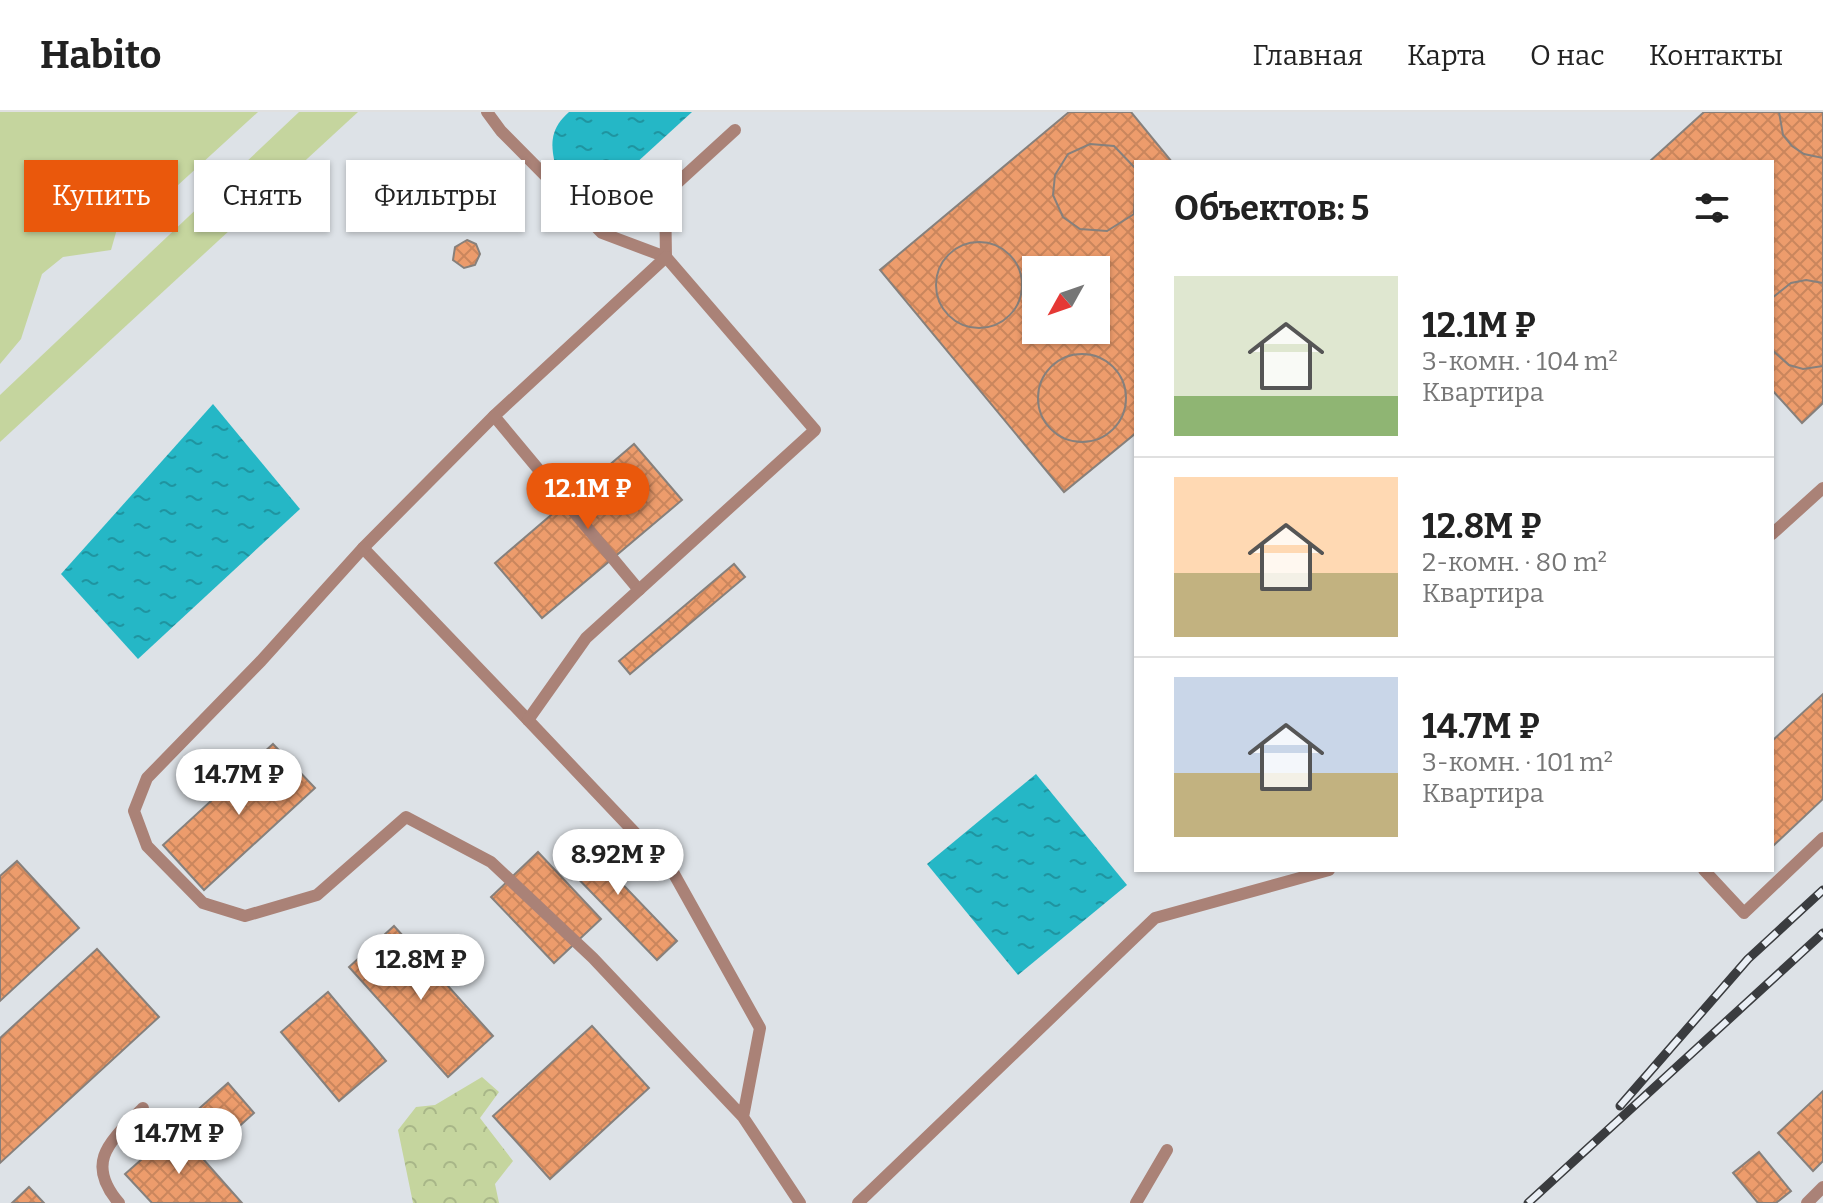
<!DOCTYPE html>
<html lang="ru">
<meta charset="utf-8">
<style>
:root{--surface:#fff;--page:#f2f2f2;--text:#222;--muted:#767676;--line:#e0e0e0;--accent:#ea580c}
body{margin:0;font-family:Bitter,serif;background:var(--page);color:var(--text);height:100vh;display:flex;flex-direction:column;font-size:30px;white-space:nowrap}
*{box-sizing:border-box;margin:0}
p{font-size:26px;color:var(--muted)}
.icon{flex:none;width:44px;height:44px;fill:none;stroke:currentColor;stroke-width:2;stroke-linecap:round;stroke-linejoin:round}
.map{position:relative;flex:1;overflow:hidden}
.sheet{position:absolute;left:1134px;top:48px;width:640px;height:712px;display:flex;flex-direction:column;background:var(--surface);border-radius:0px;box-shadow:0 2px 6px #0004}
.sheet>*{flex:none}
.top-card{position:absolute;left:24px;top:48px;width:760px;height:72px;display:flex;gap:16px}
.needle{width:52px;rotate:230deg}
.buttons{position:absolute;left:1022px;top:144px;display:grid;gap:16px}
.buttons a{display:grid;place-items:center;width:88px;height:88px;border-radius:0px;background:var(--surface);box-shadow:0 2px 6px #0004;font-size:40px}
.price{position:absolute;translate:-50% -68px;padding:0 18px;border-radius:28px;background:#fff;color:#222;font-size:26px;line-height:52px;filter:drop-shadow(0 2px 4px #0008)}
.price::after{content:'';position:absolute;left:50%;top:48px;width:24px;height:18px;margin-left:-12px;background:inherit;clip-path:polygon(0 0,100% 0,50% 100%)}
.price.active{background:var(--accent);color:#fff}
ul{padding:0;list-style:none}
li{display:flex;align-items:center;gap:24px;height:200px;padding:0 40px}
li+li{border-top:2px solid var(--line)}
li span{display:grid;place-items:center;flex:none;width:224px;height:160px;border-radius:0px;color:#555}
li>.icon{margin-inline-start:auto}
span .icon{width:96px;height:96px;fill:#fffc;stroke-width:1}
li b{font-size:34px}
h2{display:flex;justify-content:space-between;align-items:center;height:96px;padding:0 40px;font-size:34px}
.pill{padding:0 28px;border-radius:0px;background:var(--surface);box-shadow:0 2px 6px #0004;font-size:28px;line-height:72px}
.pill.active{background:var(--accent);color:#fff}
header{display:flex;align-items:center;gap:48px;box-sizing:border-box;height:112px;padding:0 40px;background:var(--surface);border-bottom:2px solid var(--line)}
header strong{font-size:38px}
nav{display:flex;gap:44px;margin-inline-start:auto;font-size:28px}
.map>svg:first-child{display:block}
</style>
<header>
<strong>Habito</strong>
<nav><a>Главная</a><a>Карта</a><a>О нас</a><a>Контакты</a></nav>
</header>
<div class="map">
<svg width="1823" height="1091" viewBox="0 0 1823 1091">
<defs>
<pattern id="forest-crowns" width="20" height="18" patternUnits="userSpaceOnUse" patternTransform="scale(2)"><rect width="20" height="18" fill="#c5d59e"/><path d="M2 6a3 3 0 1 1 6 0M12 15a3 3 0 1 1 6 0" fill="none" stroke="#a8b688"/></pattern>
<pattern id="water-ripples" width="26" height="14" patternUnits="userSpaceOnUse" patternTransform="scale(2)"><rect width="26" height="14" fill="#25b7c6"/><path d="M2 4q2-2 4 0t4 0M15 11q2-2 4 0t4 0" fill="none" stroke="#1f94a0"/></pattern>
<pattern id="building-cross-hatch" width="8" height="8" patternUnits="userSpaceOnUse" patternTransform="scale(2)"><rect width="8" height="8" fill="#ed9c6c"/><path d="M0 0l8 8M0 8l8-8" fill="none" stroke="#ca865d"/></pattern>
</defs>
<rect width="100%" height="100%" fill="#dde2e7"/>
<g fill="#c5d59e">
<polygon points="0,0 258,0 154,95 119,110 111,138 63,145 42,162 21,227 0,252"/>
<polygon points="299,0 358,0 0,330 0,283"/>
</g>
<polygon fill="url(#forest-crowns)" points="482,965 499,980 480,1006 513,1049 495,1072 499,1091 413,1091 398,1018 416,995 435,993"/>
<g fill="url(#water-ripples)">
<path d="M569,0H692L610,75L590,79L555,52C550,30 551,16 569,0Z"/>
<polygon points="213,292 300,397 138,547 61,462"/>
<polygon points="1036,662 1127,773 1018,863 927,752"/>
</g>
<g fill="url(#building-cross-hatch)" stroke="#86807c" stroke-width="2" fill-rule="evenodd">
<path d="M1069,0H1131L1172,50H1136V321L1064,380L880,158ZM1036,158H1096V218H1036Z"/>
<polygon points="1704,0 1823,0 1823,291 1802,311 1772,278 1772,50 1649,50"/>
<polygon points="1779,0 1823,0 1823,46 1804,42 1792,34 1783,23"/>
<polygon points="1090,32 1114,34 1136,57 1134,102 1107,119 1080,117 1063,105 1053,83 1055,63 1068,42"/>
<polygon points="467,128 476,132 480,142 475,153 464,156 453,148 455,135"/>
<circle cx="979" cy="173" r="43"/>
<polygon points="1806,168 1823,171 1823,254 1803,257 1789,253 1772,238 1772,186 1791,171"/>
<circle cx="1082" cy="286" r="44"/>
<polygon points="634,332 682,388 542,506 495,451"/>
<polygon points="734,452 745,465 630,562 619,549"/>
<polygon points="1823,582 1823,687 1772,735 1772,629"/>
<polygon points="273,632 315,676 204,778 163,733"/>
<polygon points="591,724 613,746 605,754 677,829 657,848 563,751"/>
<polygon points="538,740 601,807 554,851 491,785"/>
<polygon points="17,749 79,816 0,889 0,764"/>
<polygon points="394,814 493,924 448,965 349,855"/>
<polygon points="97,837 159,905 0,1051 0,926"/>
<polygon points="328,880 386,949 339,989 281,920"/>
<polygon points="592,914 649,976 550,1067 493,1004"/>
<polygon points="228,971 254,1001 203,1047 176,1017"/>
<polygon points="1823,979 1823,1049 1813,1059 1778,1021"/>
<polygon points="176,1017 203,1047 242,1091 152,1091 125,1062"/>
<polygon points="1759,1040 1791,1079 1776,1091 1758,1091 1733,1061"/>
<polygon points="29,1075 44,1091 12,1091"/>
</g>
<g fill="none" stroke-linecap="round" stroke-linejoin="round">
<g stroke="#aa8277" stroke-width="12">
<polyline points="487,0 501,19 602,121 666,145 665,82 735,18"/>
<polyline points="494,304 639,478"/>
<polyline points="1772,422 1823,376"/>
<polyline points="363,436 528,608"/>
<polyline points="1704,758 1744,801 1823,726"/>
<polyline points="743,1005 760,916 674,762 528,608 586,526 815,318 666,145 494,304 363,436 261,549 147,666 134,699 147,734 203,791 245,804 317,783 406,705 491,750 593,846 743,1005 800,1091"/>
<path d="M119,1091C83,1049 112,1028 143,996"/>
<polyline points="858,1091 1155,806 1329,758"/>
<polyline points="1136,1091 1167,1038"/>
<polyline points="1807,1091 1823,1075"/>
</g>
<defs>
<g id="rail">
<polyline points="1620,994 1748,847 1823,778"/>
<polyline points="1528,1091 1823,821"/>
</g>
</defs>
<use href="#rail" stroke="#3a3c3f" stroke-width="9"/>
<use href="#rail" stroke="#eaeff5" stroke-width="6" stroke-dasharray="18" stroke-linecap="butt"/>
</g>
</svg>
<div class="buttons">
<a><svg class="needle" viewBox="-14 -14 28 28"><path d="M0-13l5 13h-10z" fill="#e53935"/><path d="M0 13l5-13h-10z" fill="#767676"/></svg></a>
</div>
<b class="price active" style="left:588px;top:419px">12.1M ₽</b>
<b class="price" style="left:239px;top:705px">14.7M ₽</b>
<b class="price" style="left:618px;top:785px">8.92M ₽</b>
<b class="price" style="left:421px;top:890px">12.8M ₽</b>
<b class="price" style="left:179px;top:1064px">14.7M ₽</b>
<div class="top-card">
<a class="pill active">Купить</a>
<a class="pill">Снять</a>
<a class="pill">Фильтры</a>
<a class="pill">Новое</a>
</div>
<section class="sheet">
<h2>Объектов: 5<svg class="icon" aria-label="filters" viewBox="0 0 24 24"><path d="M4 7h16M4 17h16"/><circle cx="9" cy="7" r="2"/><circle cx="15" cy="17" r="2"/></svg></h2>
<ul>
<li><span style="background:linear-gradient(#dfe7d0 75%,#8fb573 0)"><svg class="icon" aria-label="home" viewBox="0 0 24 24"><path d="M3 11l9-7 9 7M6 9v11h12V9"/></svg></span><div><b>12.1M ₽</b><p>3-комн. · 104 m²</p><p>Квартира</p></div></li>
<li><span style="background:linear-gradient(#ffd9b3 60%,#c2b280 0)"><svg class="icon" aria-label="home" viewBox="0 0 24 24"><path d="M3 11l9-7 9 7M6 9v11h12V9"/></svg></span><div><b>12.8M ₽</b><p>2-комн. · 80 m²</p><p>Квартира</p></div></li>
<li><span style="background:linear-gradient(#c9d6e8 60%,#c2b280 0)"><svg class="icon" aria-label="home" viewBox="0 0 24 24"><path d="M3 11l9-7 9 7M6 9v11h12V9"/></svg></span><div><b>14.7M ₽</b><p>3-комн. · 101 m²</p><p>Квартира</p></div></li>
</ul>
</section>
</div>
